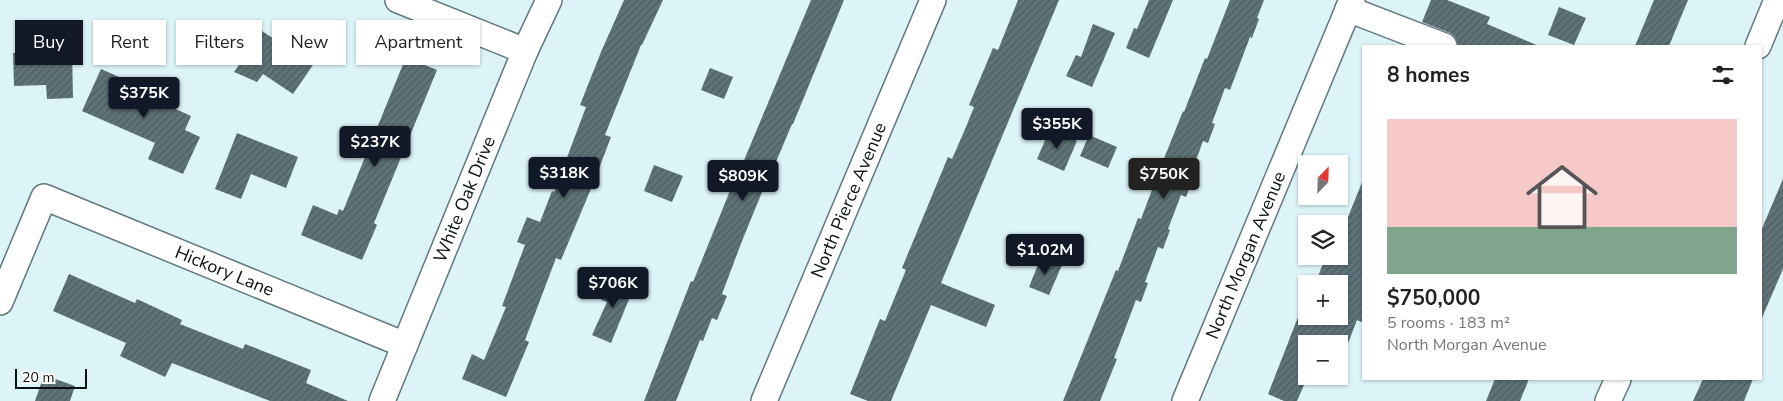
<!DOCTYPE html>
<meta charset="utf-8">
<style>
:root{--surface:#fff;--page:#f6f6f6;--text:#222;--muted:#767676;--line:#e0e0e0;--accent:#111827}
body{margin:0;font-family:"Nunito Sans",sans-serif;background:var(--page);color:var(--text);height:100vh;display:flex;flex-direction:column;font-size:19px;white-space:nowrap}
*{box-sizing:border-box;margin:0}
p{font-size:16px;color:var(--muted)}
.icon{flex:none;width:28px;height:28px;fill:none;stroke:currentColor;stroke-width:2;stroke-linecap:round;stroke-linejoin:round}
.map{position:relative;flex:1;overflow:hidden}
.sheet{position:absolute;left:1362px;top:45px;width:400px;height:335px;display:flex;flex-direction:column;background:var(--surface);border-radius:0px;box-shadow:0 1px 4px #0004}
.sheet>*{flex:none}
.top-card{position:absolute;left:15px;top:20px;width:475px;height:45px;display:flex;gap:10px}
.needle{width:32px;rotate:23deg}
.buttons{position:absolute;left:1298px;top:155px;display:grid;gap:10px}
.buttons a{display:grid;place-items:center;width:50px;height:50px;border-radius:0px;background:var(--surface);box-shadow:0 1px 4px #0004;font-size:25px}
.scale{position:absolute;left:15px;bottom:12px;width:72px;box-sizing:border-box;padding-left:5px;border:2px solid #091112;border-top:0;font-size:14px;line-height:18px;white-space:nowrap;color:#091112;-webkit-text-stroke:4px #fff;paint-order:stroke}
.price{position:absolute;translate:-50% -42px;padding:0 11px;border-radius:5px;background:var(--accent);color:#fff;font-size:16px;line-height:32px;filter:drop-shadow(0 1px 2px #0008)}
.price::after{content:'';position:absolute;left:50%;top:30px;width:15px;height:11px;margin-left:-8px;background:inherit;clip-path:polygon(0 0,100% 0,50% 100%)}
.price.active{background:#222;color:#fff}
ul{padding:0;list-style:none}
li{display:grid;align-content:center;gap:10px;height:265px;padding:0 25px}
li+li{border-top:1px solid var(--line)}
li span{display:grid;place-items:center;height:155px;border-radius:0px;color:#555}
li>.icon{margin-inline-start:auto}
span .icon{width:90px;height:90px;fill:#fffc;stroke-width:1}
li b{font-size:21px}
h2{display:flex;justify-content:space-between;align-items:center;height:60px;padding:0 25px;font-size:21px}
.chip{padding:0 18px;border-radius:0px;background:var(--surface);box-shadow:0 1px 4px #0004;font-size:18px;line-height:45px}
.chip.active{background:var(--accent);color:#fff}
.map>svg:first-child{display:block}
</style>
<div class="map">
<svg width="1783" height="401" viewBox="0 0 1783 401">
<defs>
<pattern id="building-hatch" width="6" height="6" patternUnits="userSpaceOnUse" patternTransform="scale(1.25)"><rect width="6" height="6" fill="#5f7478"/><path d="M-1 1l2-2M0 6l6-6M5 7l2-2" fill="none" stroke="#4d5e61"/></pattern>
</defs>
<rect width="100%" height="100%" fill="#dcf3f7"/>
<g fill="url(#building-hatch)">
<polygon points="624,0 663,0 642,45 641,45 605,135 611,137 593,184 561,260 556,258 525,340 529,342 506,397 462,379 472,354 484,360 506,307 502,306 525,245 517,242 527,217 540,222 552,191 554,192 586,107 580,105 601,52"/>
<polygon points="811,0 844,0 793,124 792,124 770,176 769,175 742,241 722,294 727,296 717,320 712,318 703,341 700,340 676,401 644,401 691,281 693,282 736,176 737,177"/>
<polygon points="1018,0 1059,0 941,283 995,305 986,327 931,305 891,401 868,401 850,394 880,319 885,321 906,270 902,268 948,157 952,159 966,127 974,107 969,105 993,48 998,50"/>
<polygon points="1149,0 1173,0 1149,58 1126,48 1134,28 1137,29"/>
<polygon points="1230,0 1264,0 1257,18 1259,19 1252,38 1250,37 1230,90 1225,88 1212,123 1215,124 1208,143 1203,141 1190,177 1193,178 1186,197 1181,195 1168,229 1170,230 1163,249 1158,247 1145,282 1148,283 1141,302 1136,300 1114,358 1117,359 1100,401 1063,401 1116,270 1118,271 1138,218 1141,219 1161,166 1183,111 1184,112 1205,58 1207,59"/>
<polygon points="1431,0 1447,0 1490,17 1487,24 1539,46 1458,46 1455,37 1450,33 1422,22"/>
<polygon points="1654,0 1688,0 1669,46 1635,46"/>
<polygon points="1559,7 1586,18 1574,45 1548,35"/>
<polygon points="1093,24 1115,33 1092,87 1066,76 1076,55 1081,57"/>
<polygon points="262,31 313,65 293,94 263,74 257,82 234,72"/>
<polygon points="72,50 73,98 47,99 46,85 14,86 13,53"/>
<polygon points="406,57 437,70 374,223 377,225 362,260 301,235 313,205 337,215 339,209 343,211"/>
<polygon points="710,68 733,77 724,99 701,90"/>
<polygon points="101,69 158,94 156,100 191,116 185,130 200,137 183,174 148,159 155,143 82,111"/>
<polygon points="1050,129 1077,141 1064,171 1037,159"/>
<polygon points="237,133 298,157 286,188 251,174 241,199 215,189"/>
<polygon points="1089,135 1117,147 1108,168 1080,156"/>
<polygon points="654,165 683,176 672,202 644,191"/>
<polygon points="1783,179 1783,269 1761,320 1761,231"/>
<polygon points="1363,180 1364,323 1357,320 1345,351 1339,349 1339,344 1306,344 1306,376 1308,376 1297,401 1284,401 1268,394 1300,312 1302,313 1306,304 1306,316 1339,316 1339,284 1315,284 1326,256 1339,256 1339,239"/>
<polygon points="1041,257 1062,265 1049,295 1029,287"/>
<polygon points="69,274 135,303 137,299 182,320 180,324 243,349 245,344 311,370 306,383 348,401 270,401 172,363 165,377 120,356 126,343 53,311"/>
<polygon points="610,278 634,287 611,343 592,335 607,302 601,300"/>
<polygon points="44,375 75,386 70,401 35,401"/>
<polygon points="1495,379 1529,379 1520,401 1486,401"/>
<polygon points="1703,379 1753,379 1744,401 1693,401"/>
</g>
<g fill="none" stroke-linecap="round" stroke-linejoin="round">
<defs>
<g id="minor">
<polyline points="398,0 525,51"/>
<polyline points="1348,9 1444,46"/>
<polyline points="1758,46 1777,0"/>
<path id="s1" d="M0,302L44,197L405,345"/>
<path id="s2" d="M382,401L525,51L549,0"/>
<path id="s3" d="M764,401L933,0"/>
<path id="s4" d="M1185,401L1352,0"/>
<polyline points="1608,401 1618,379"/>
</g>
</defs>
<use href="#minor" stroke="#63787c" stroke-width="28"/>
<use href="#minor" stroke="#fff" stroke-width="25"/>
</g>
<g text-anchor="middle" stroke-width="4" stroke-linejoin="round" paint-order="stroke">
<g font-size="18" fill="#091112" stroke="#fff">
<text dy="6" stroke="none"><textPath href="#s2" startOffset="218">White Oak Drive</textPath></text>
<text dy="6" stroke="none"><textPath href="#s3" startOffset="218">North Pierce Avenue</textPath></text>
<text dy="6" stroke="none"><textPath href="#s4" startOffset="158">North Morgan Avenue</textPath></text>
<text dy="6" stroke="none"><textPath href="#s1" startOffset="309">Hickory Lane</textPath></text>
</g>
</g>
</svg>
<div class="buttons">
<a><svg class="needle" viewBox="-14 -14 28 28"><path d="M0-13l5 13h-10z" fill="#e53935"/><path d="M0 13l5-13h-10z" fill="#767676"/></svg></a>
<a><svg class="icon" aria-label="layers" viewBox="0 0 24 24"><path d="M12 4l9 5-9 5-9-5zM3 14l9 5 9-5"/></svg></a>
<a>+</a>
<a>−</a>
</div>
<div class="scale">20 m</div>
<b class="price" style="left:144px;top:119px">$375K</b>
<b class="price" style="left:1057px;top:150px">$355K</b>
<b class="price" style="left:375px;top:168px">$237K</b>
<b class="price" style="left:564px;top:199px">$318K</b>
<b class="price active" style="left:1164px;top:200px">$750K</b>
<b class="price" style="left:743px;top:202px">$809K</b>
<b class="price" style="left:1045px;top:276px">$1.02M</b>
<b class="price" style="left:613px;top:309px">$706K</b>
<div class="top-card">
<a class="chip active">Buy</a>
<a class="chip">Rent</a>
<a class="chip">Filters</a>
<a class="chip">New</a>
<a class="chip">Apartment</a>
</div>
<section class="sheet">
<h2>8 homes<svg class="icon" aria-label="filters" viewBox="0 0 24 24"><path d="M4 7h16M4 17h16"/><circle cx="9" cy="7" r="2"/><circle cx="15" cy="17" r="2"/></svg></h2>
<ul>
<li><span style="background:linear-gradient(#f6c9c9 70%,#7fa58c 0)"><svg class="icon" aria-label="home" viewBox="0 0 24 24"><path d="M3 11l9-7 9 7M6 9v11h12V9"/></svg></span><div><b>$750,000</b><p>5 rooms · 183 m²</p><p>North Morgan Avenue</p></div></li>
</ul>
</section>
</div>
